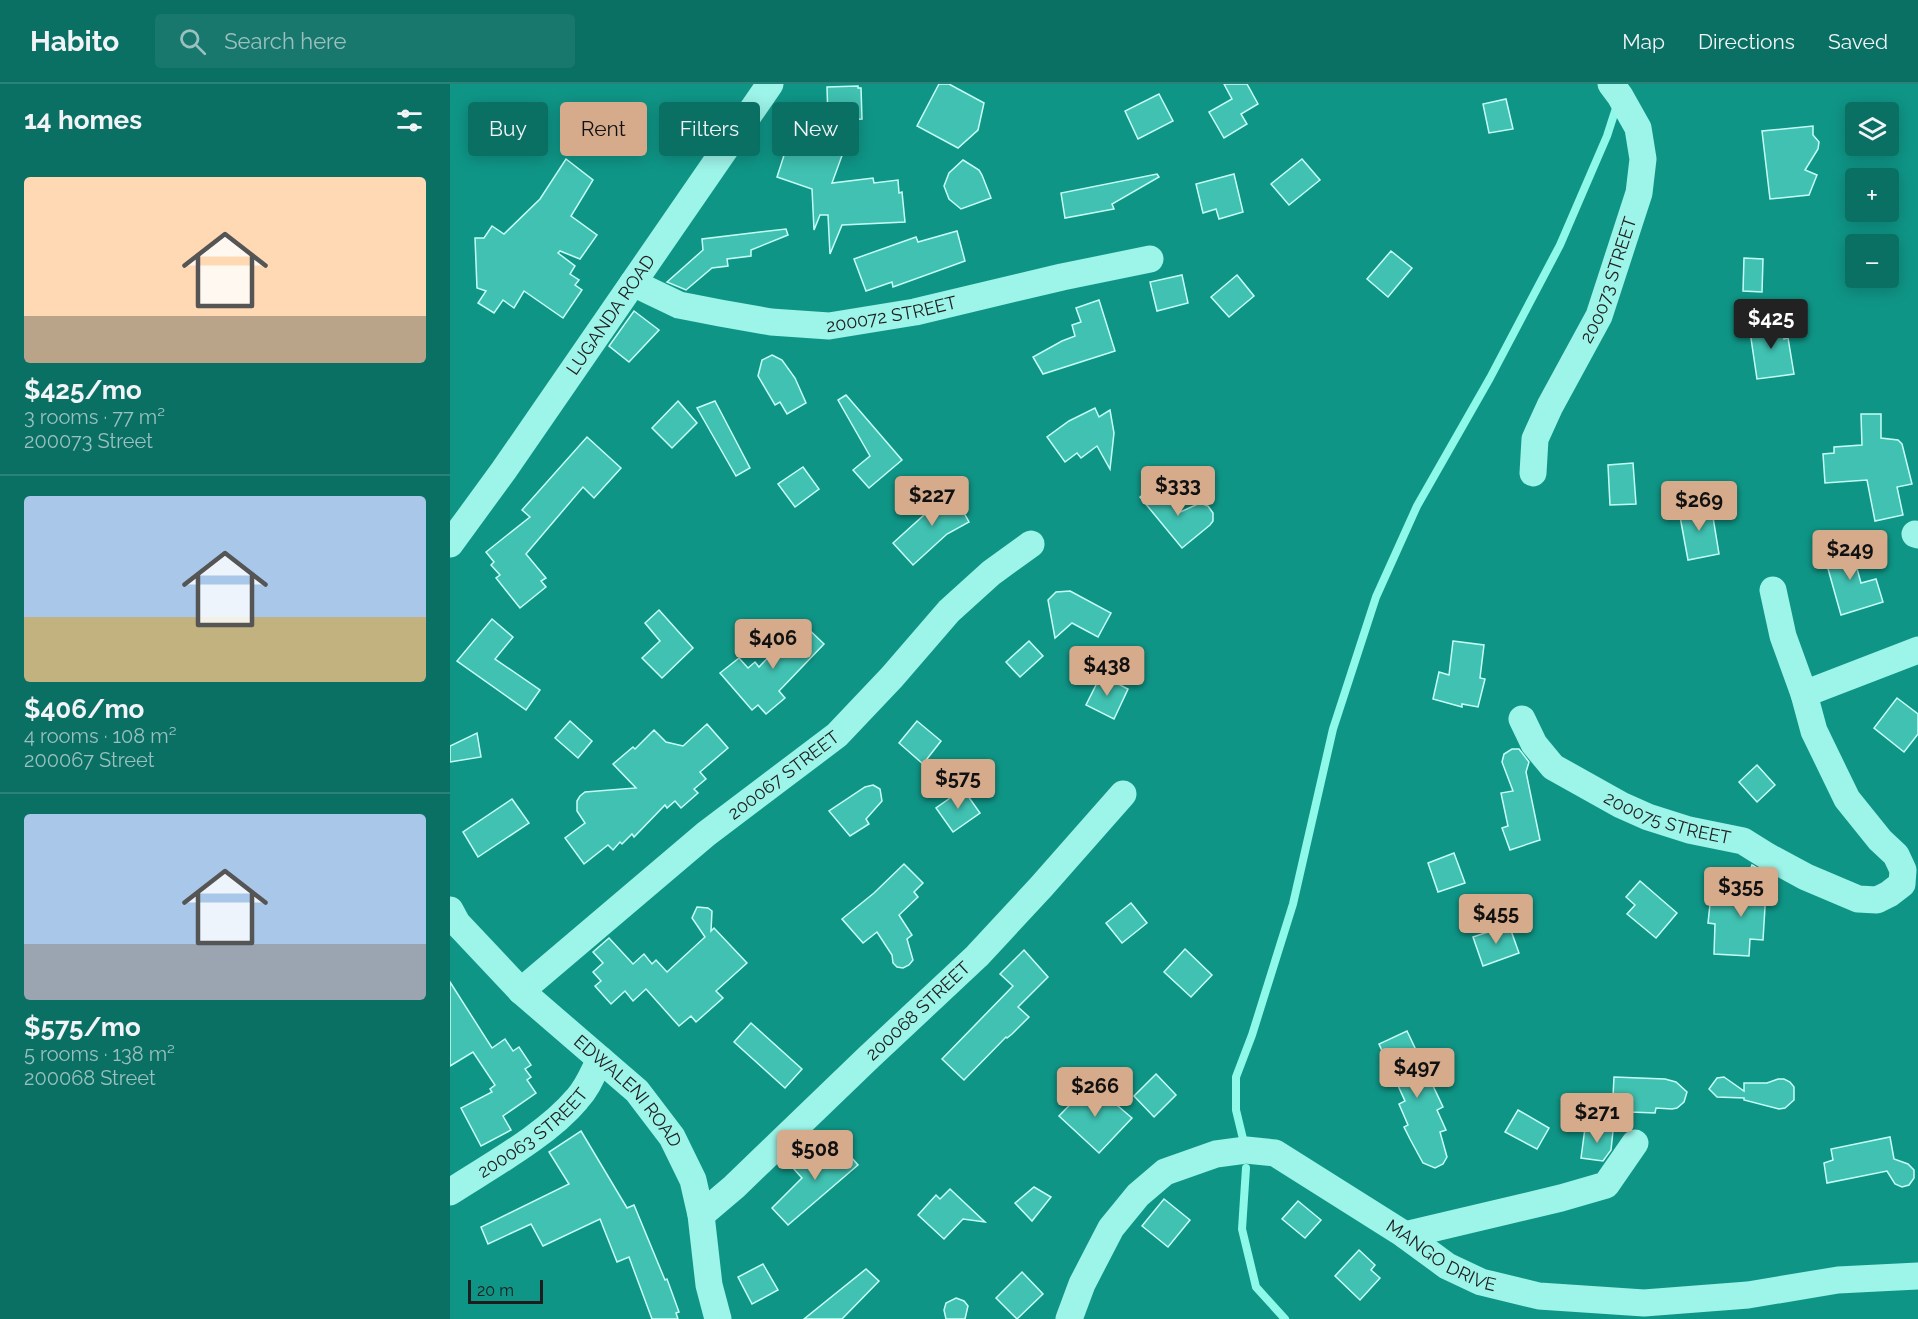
<!DOCTYPE html>
<meta charset="utf-8">
<style>
:root{--surface:#0b7064;--page:#19786d;--text:#f1f3f6;--muted:#9ac1bf;--line:#2b8278;--accent:#d6ab8b}
body{margin:0;font-family:Raleway,sans-serif;background:var(--page);color:var(--text);height:100vh;display:flex;flex-direction:column;font-size:22px;white-space:nowrap}
*{box-sizing:border-box;margin:0}
p{font-size:20px;color:var(--muted)}
.icon{flex:none;width:33px;height:33px;fill:none;stroke:currentColor;stroke-width:2;stroke-linecap:round;stroke-linejoin:round}
.map{position:relative;flex:1;overflow:hidden}
.side{display:flex;flex-direction:column;background:var(--surface);width:450px}
.side>*{flex:none}
.guide{position:absolute;left:18px;top:18px;width:570px;height:54px;display:flex;gap:12px}
.buttons{position:absolute;left:1395px;top:18px;display:grid;gap:12px}
.buttons a{display:grid;place-items:center;width:54px;height:54px;border-radius:6px;background:var(--surface);box-shadow:0 3px 15px #0003;font-size:30px}
.scale{position:absolute;left:18px;bottom:15px;width:75px;box-sizing:border-box;padding-left:6px;border:3px solid #1d1d1d;border-top:0;font-size:16px;line-height:21px;white-space:nowrap;color:#1d1d1d;-webkit-text-stroke:4px #0f9586;paint-order:stroke}
.price{position:absolute;translate:-50% -51px;padding:0 14px;border-radius:6px;background:var(--accent);color:#111;font-size:20px;line-height:39px;filter:drop-shadow(0 2px 3px #0008)}
.price::after{content:'';position:absolute;left:50%;top:36px;width:18px;height:14px;margin-left:-9px;background:inherit;clip-path:polygon(0 0,100% 0,50% 100%)}
.price.selected{background:#222;color:#fff}
ul{padding:0;list-style:none}
li{display:grid;align-content:center;gap:12px;height:318px;padding:0 24px}
li+li{border-top:2px solid var(--line)}
li span{display:grid;place-items:center;height:186px;border-radius:6px;color:#555}
li>.icon{margin-inline-start:auto}
span .icon{width:108px;height:108px;fill:#fffc;stroke-width:1}
li b{font-size:26px}
h2{display:flex;justify-content:space-between;align-items:center;height:72px;padding:0 24px;font-size:26px}
.tag{padding:0 21px;border-radius:6px;background:var(--surface);box-shadow:0 3px 15px #0003;font-size:21px;line-height:54px}
.tag.selected{background:var(--accent);color:#111}
header{display:flex;align-items:center;gap:36px;box-sizing:border-box;height:84px;padding:0 30px;background:var(--surface);border-bottom:2px solid var(--line)}
header strong{font-size:28px}
nav{display:flex;gap:33px;margin-inline-start:auto;font-size:21px}
.search{width:420px;height:54px;background:var(--page);display:flex;align-items:center;gap:15px;box-sizing:border-box;padding:0 21px;border-radius:6px;color:var(--muted);font-size:22px}
main{display:flex;flex:1;min-height:0}
.map>svg:first-child{display:block}
</style>
<header>
<strong>Habito</strong>
<div class="search"><svg class="icon" aria-label="search" viewBox="0 0 24 24"><circle cx="10" cy="10" r="6"/><path d="M15 15l6 6"/></svg>Search here</div>
<nav><a>Map</a><a>Directions</a><a>Saved</a></nav>
</header>
<main>
<section class="side">
<h2>14 homes<svg class="icon" aria-label="filters" viewBox="0 0 24 24"><path d="M4 7h16M4 17h16"/><circle cx="9" cy="7" r="2"/><circle cx="15" cy="17" r="2"/></svg></h2>
<ul>
<li><span style="background:linear-gradient(#ffd9b3 75%,#b9a48a 0)"><svg class="icon" aria-label="home" viewBox="0 0 24 24"><path d="M3 11l9-7 9 7M6 9v11h12V9"/></svg></span><div><b>$425/mo</b><p>3 rooms · 77 m²</p><p>200073 Street</p></div></li>
<li><span style="background:linear-gradient(#a9c7e8 65%,#c2b280 0)"><svg class="icon" aria-label="home" viewBox="0 0 24 24"><path d="M3 11l9-7 9 7M6 9v11h12V9"/></svg></span><div><b>$406/mo</b><p>4 rooms · 108 m²</p><p>200067 Street</p></div></li>
<li><span style="background:linear-gradient(#a9c7e8 70%,#9aa5b1 0)"><svg class="icon" aria-label="home" viewBox="0 0 24 24"><path d="M3 11l9-7 9 7M6 9v11h12V9"/></svg></span><div><b>$575/mo</b><p>5 rooms · 138 m²</p><p>200068 Street</p></div></li>
</ul>
</section>
<div class="map">
<svg width="1468" height="1235" viewBox="0 0 1468 1235">
<rect width="100%" height="100%" fill="#0f9586"/>
<g fill="none" stroke-linecap="round" stroke-linejoin="round">
<g stroke="#8ef8e9" stroke-width="8">
<polyline points="794,1059 786,1026 786,993 802,951 843,820 883,645 926,513 967,422 1040,294 1110,161 1157,52 1167,21"/>
<polyline points="796,1084 792,1145 806,1203 835,1235"/>
</g>
</g>
<g fill="#40c1b1" stroke="#c5fef7" stroke-width="1.5">
<polygon points="489,0 499,0 534,19 528,46 508,64 467,42"/>
<polygon points="774,0 797,0 808,20 791,30 797,40 774,54 759,28 782,15"/>
<polygon points="408,2 408,4 411,4 412,35 378,36 377,3"/>
<polygon points="709,10 723,37 688,55 675,27"/>
<polygon points="1056,15 1063,45 1039,49 1033,20"/>
<polygon points="1363,42 1363,51 1369,58 1368,65 1355,86 1367,91 1359,111 1320,115 1312,47"/>
<polygon points="351,51 394,66 382,99 423,94 424,99 448,96 449,109 452,108 455,138 392,141 380,170 378,131 370,131 364,146 362,105 327,93 337,62 346,65"/>
<polygon points="116,75 143,96 121,132 147,151 130,175 110,167 108,169 125,182 120,190 129,196 125,201 132,206 113,234 74,207 64,224 53,216 44,229 28,219 36,207 27,204 25,154 34,154 42,142 54,150 90,115"/>
<polygon points="852,75 870,96 839,121 821,100"/>
<polygon points="513,76 529,86 532,91 541,114 511,125 499,115 494,102 499,89"/>
<polygon points="707,90 709,93 662,120 664,125 615,134 611,109"/>
<polygon points="784,90 793,128 769,135 766,125 753,129 746,100"/>
<polygon points="336,145 338,151 301,166 301,172 277,175 278,182 262,184 236,206 217,198 253,166 252,155"/>
<polygon points="507,147 515,177 443,203 442,198 416,207 404,175 466,153 468,158"/>
<polygon points="941,167 962,184 938,213 917,195"/>
<polygon points="1294,174 1313,175 1312,208 1293,207"/>
<polygon points="732,191 738,219 707,227 700,198"/>
<polygon points="787,191 804,212 779,233 761,213"/>
<polygon points="649,216 665,267 593,290 583,273 612,257 625,252 622,241 631,238 626,224"/>
<polygon points="184,227 209,246 179,278 159,262"/>
<polygon points="1332,236 1334,255 1338,254 1344,290 1307,295 1299,241"/>
<polygon points="322,271 332,276 345,294 356,319 337,330 330,318 325,321 308,292 312,276"/>
<polygon points="396,311 452,376 419,404 403,386 420,372 388,316"/>
<polygon points="228,317 247,339 222,364 202,344"/>
<polygon points="265,317 300,384 286,392 247,324"/>
<polygon points="645,324 649,333 660,326 664,349 660,385 647,362 631,374 627,369 615,378 597,353 619,337"/>
<polygon points="1411,330 1431,330 1431,354 1448,356 1452,360 1462,400 1447,403 1453,431 1425,437 1417,396 1375,399 1373,370 1384,369 1384,363 1412,361"/>
<polygon points="137,353 171,384 144,414 133,403 76,470 96,494 91,497 96,503 70,524 46,494 50,491 41,481 44,478 36,468 80,433 72,426"/>
<polygon points="1183,379 1186,420 1160,421 1158,381"/>
<polygon points="353,383 369,405 345,423 328,400"/>
<polygon points="705,400 728,429 750,419 758,422 763,429 763,437 760,441 732,464 690,413"/>
<polygon points="502,407 519,438 497,450 463,481 443,459 475,430 471,423"/>
<polygon points="1261,421 1269,470 1238,476 1229,427"/>
<polygon points="1400,459 1411,499 1426,495 1433,518 1391,531 1373,467"/>
<polygon points="620,507 661,529 648,553 622,539 605,554 598,516 606,508"/>
<polygon points="209,526 243,564 212,594 192,574 210,557 195,539"/>
<polygon points="42,535 63,553 45,575 90,606 76,626 7,577"/>
<polygon points="351,538 374,560 329,607 335,614 316,630 308,621 302,626 270,589 289,574 298,584 305,578 309,583"/>
<polygon points="579,557 593,572 570,593 556,578"/>
<polygon points="1003,557 1034,561 1030,594 1035,595 1028,623 1012,620 1012,623 983,615 989,588 999,591"/>
<polygon points="651,591 678,605 664,635 636,621"/>
<polygon points="1447,614 1468,630 1468,650 1454,668 1424,644"/>
<polygon points="120,637 142,657 128,674 105,654"/>
<polygon points="467,637 491,657 473,680 449,659"/>
<polygon points="257,640 278,664 250,688 256,695 244,705 248,709 231,724 225,717 217,724 215,721 184,753 182,750 172,760 170,758 163,766 158,761 134,780 115,754 135,739 127,727 127,717 130,712 135,708 186,704 163,680 183,663 185,665 204,646 216,658 233,662"/>
<polygon points="27,649 31,673 0,678 0,662"/>
<polygon points="1062,665 1069,665 1079,678 1076,688 1090,756 1060,766 1052,744 1058,742 1051,709 1063,707 1052,678 1054,670"/>
<polygon points="1307,681 1325,701 1307,718 1289,698"/>
<polygon points="423,701 430,705 432,717 416,735 419,740 400,752 379,727 415,703"/>
<polygon points="513,705 530,729 503,748 486,724"/>
<polygon points="62,715 79,739 28,773 13,748"/>
<polygon points="1004,769 1015,799 988,808 978,779"/>
<polygon points="454,780 473,799 464,808 468,813 449,831 462,851 457,855 463,876 459,881 453,884 447,883 443,879 442,871 427,848 413,859 392,835 424,809"/>
<polygon points="1302,781 1317,790 1313,856 1300,855 1299,872 1264,870 1265,840 1258,839 1260,820 1289,821"/>
<polygon points="1190,797 1227,829 1206,854 1177,830 1185,821 1176,813"/>
<polygon points="681,819 697,839 672,859 656,839"/>
<polygon points="247,823 258,824 262,827 261,847 264,844 297,879 266,907 273,914 246,938 241,932 229,942 196,905 183,917 175,907 161,920 145,902 151,897 143,888 153,879 143,868 159,854 183,880 194,870 202,880 206,876 217,888 255,853 242,834"/>
<polygon points="1059,841 1069,869 1033,882 1023,853"/>
<polygon points="735,865 762,891 741,913 714,888"/>
<polygon points="574,866 598,893 568,923 579,933 562,950 557,954 556,953 514,996 492,975 563,902 550,890"/>
<polygon points="0,898 42,964 55,955 63,967 69,963 81,981 75,985 81,993 77,996 86,1009 53,1032 61,1046 31,1062 11,1024 42,1008 40,1005 45,1001 23,968 0,982"/>
<polygon points="301,939 352,985 335,1004 284,958"/>
<polygon points="957,947 993,1023 987,1026 996,1046 990,1048 997,1073 993,1080 985,1084 973,1079 960,1055 954,1043 958,1041 949,1020 955,1017 929,960"/>
<polygon points="706,990 726,1011 704,1033 684,1012"/>
<polygon points="1164,993 1215,995 1226,998 1237,1008 1234,1018 1227,1024 1222,1025 1206,1024 1205,1029 1181,1028 1181,1032 1162,1031"/>
<polygon points="1274,993 1294,1007 1294,999 1317,999 1328,995 1334,995 1340,998 1344,1003 1344,1016 1335,1024 1329,1025 1294,1016 1294,1014 1267,1013 1259,1005 1267,994"/>
<polygon points="641,999 682,1034 649,1069 609,1032"/>
<polygon points="1068,1026 1099,1044 1087,1065 1055,1048"/>
<polygon points="1135,1044 1163,1047 1161,1066 1153,1077 1131,1074"/>
<polygon points="131,1047 177,1124 184,1121 215,1196 217,1195 229,1228 226,1229 228,1235 202,1235 179,1173 167,1178 150,1135 93,1162 81,1140 38,1160 31,1143 119,1100 99,1068"/>
<polygon points="1440,1053 1444,1075 1458,1080 1464,1086 1464,1094 1459,1101 1452,1103 1445,1100 1437,1087 1377,1099 1374,1079 1383,1076 1381,1065"/>
<polygon points="387,1057 408,1081 338,1141 322,1124 352,1094 344,1085 359,1072 363,1077"/>
<polygon points="584,1103 601,1113 582,1137 565,1119"/>
<polygon points="500,1105 535,1138 513,1135 494,1155 468,1131 486,1111 490,1115"/>
<polygon points="714,1115 740,1136 718,1163 692,1142"/>
<polygon points="848,1117 871,1136 855,1154 832,1135"/>
<polygon points="909,1166 925,1181 921,1186 930,1194 910,1216 885,1192"/>
<polygon points="313,1180 328,1206 302,1220 288,1193"/>
<polygon points="416,1185 429,1197 392,1235 354,1235"/>
<polygon points="572,1188 593,1210 567,1235 546,1214"/>
<polygon points="506,1214 514,1217 518,1222 515,1235 496,1235 494,1226 496,1219"/>
</g>
<g fill="none" stroke-linecap="round" stroke-linejoin="round">
<g stroke="#9df4e9" stroke-width="27">
<path id="s1" d="M183,199L229,221L270,229L321,238L379,242L465,228L612,193L700,175"/>
<path id="s2" d="M1083,389L1085,355L1100,322L1149,232L1189,109L1193,75L1188,44L1170,12L1161,0"/>
<polyline points="1465,450 1468,451"/>
<path id="s3" d="M0,460L54,386L320,0"/>
<polyline points="1354,610 1468,566"/>
<path id="s4" d="M1072,635L1084,660L1103,683L1171,721L1198,733L1239,746L1293,757L1317,772L1356,793L1408,815L1427,816L1439,810L1452,800L1453,786L1446,771L1430,756L1397,715L1364,647L1354,610L1333,552L1323,506"/>
<path id="s5" d="M0,826L7,839L71,907L187,1007L222,1053L243,1096L251,1131L259,1201L268,1235"/>
<path id="s6" d="M71,907L256,750L387,651L442,593L499,527L541,489L581,460"/>
<path id="s7" d="M0,1108C40,1082 97,1051 127,1015C138,1003 143,989 150,975"/>
<path id="s8" d="M251,1131L284,1103L419,973L527,872L591,803L673,710"/>
<polyline points="955,1151 1111,1114 1156,1101 1185,1059"/>
<path id="s9" d="M619,1235L632,1200L661,1144L688,1111L715,1088L766,1070L796,1066L825,1069L952,1149L997,1182L1031,1198L1089,1212L1194,1219L1298,1211L1388,1196L1468,1192"/>
</g>
</g>
<g text-anchor="middle" stroke-width="5" stroke-linejoin="round" paint-order="stroke">
<g font-size="18" fill="#1d1d1d" stroke="#0f9586">
<text dy="6" stroke="none"><textPath href="#s2" startOffset="210">200073 STREET</textPath></text>
<text dy="6" stroke="none"><textPath href="#s1" startOffset="266">200072 STREET</textPath></text>
<text dy="6" stroke="none"><textPath href="#s3" startOffset="280">LUGANDA ROAD</textPath></text>
<text dy="6" stroke="none"><textPath href="#s6" startOffset="340">200067 STREET</textPath></text>
<text dy="6" stroke="none"><textPath href="#s4" startOffset="184">200075 STREET</textPath></text>
<text dy="6" stroke="none"><textPath href="#s8" startOffset="298">200068 STREET</textPath></text>
<text dy="6" stroke="none"><textPath href="#s5" startOffset="255">EDWALENI ROAD</textPath></text>
<text dy="6" stroke="none"><textPath href="#s7" startOffset="102">200063 STREET</textPath></text>
<text dy="6" stroke="none"><textPath href="#s9" startOffset="488">MANGO DRIVE</textPath></text>
</g>
</g>
</svg>
<div class="buttons">
<a><svg class="icon" aria-label="layers" viewBox="0 0 24 24"><path d="M12 4l9 5-9 5-9-5zM3 14l9 5 9-5"/></svg></a>
<a>+</a>
<a>−</a>
</div>
<div class="scale">20 m</div>
<b class="price selected" style="left:1321px;top:266px">$425</b>
<b class="price" style="left:728px;top:433px">$333</b>
<b class="price" style="left:482px;top:443px">$227</b>
<b class="price" style="left:1249px;top:448px">$269</b>
<b class="price" style="left:1400px;top:497px">$249</b>
<b class="price" style="left:323px;top:586px">$406</b>
<b class="price" style="left:657px;top:613px">$438</b>
<b class="price" style="left:508px;top:726px">$575</b>
<b class="price" style="left:1291px;top:834px">$355</b>
<b class="price" style="left:1046px;top:861px">$455</b>
<b class="price" style="left:967px;top:1015px">$497</b>
<b class="price" style="left:645px;top:1034px">$266</b>
<b class="price" style="left:1147px;top:1060px">$271</b>
<b class="price" style="left:365px;top:1097px">$508</b>
<div class="guide">
<a class="tag">Buy</a>
<a class="tag selected">Rent</a>
<a class="tag">Filters</a>
<a class="tag">New</a>
</div>
</div>
</main>
